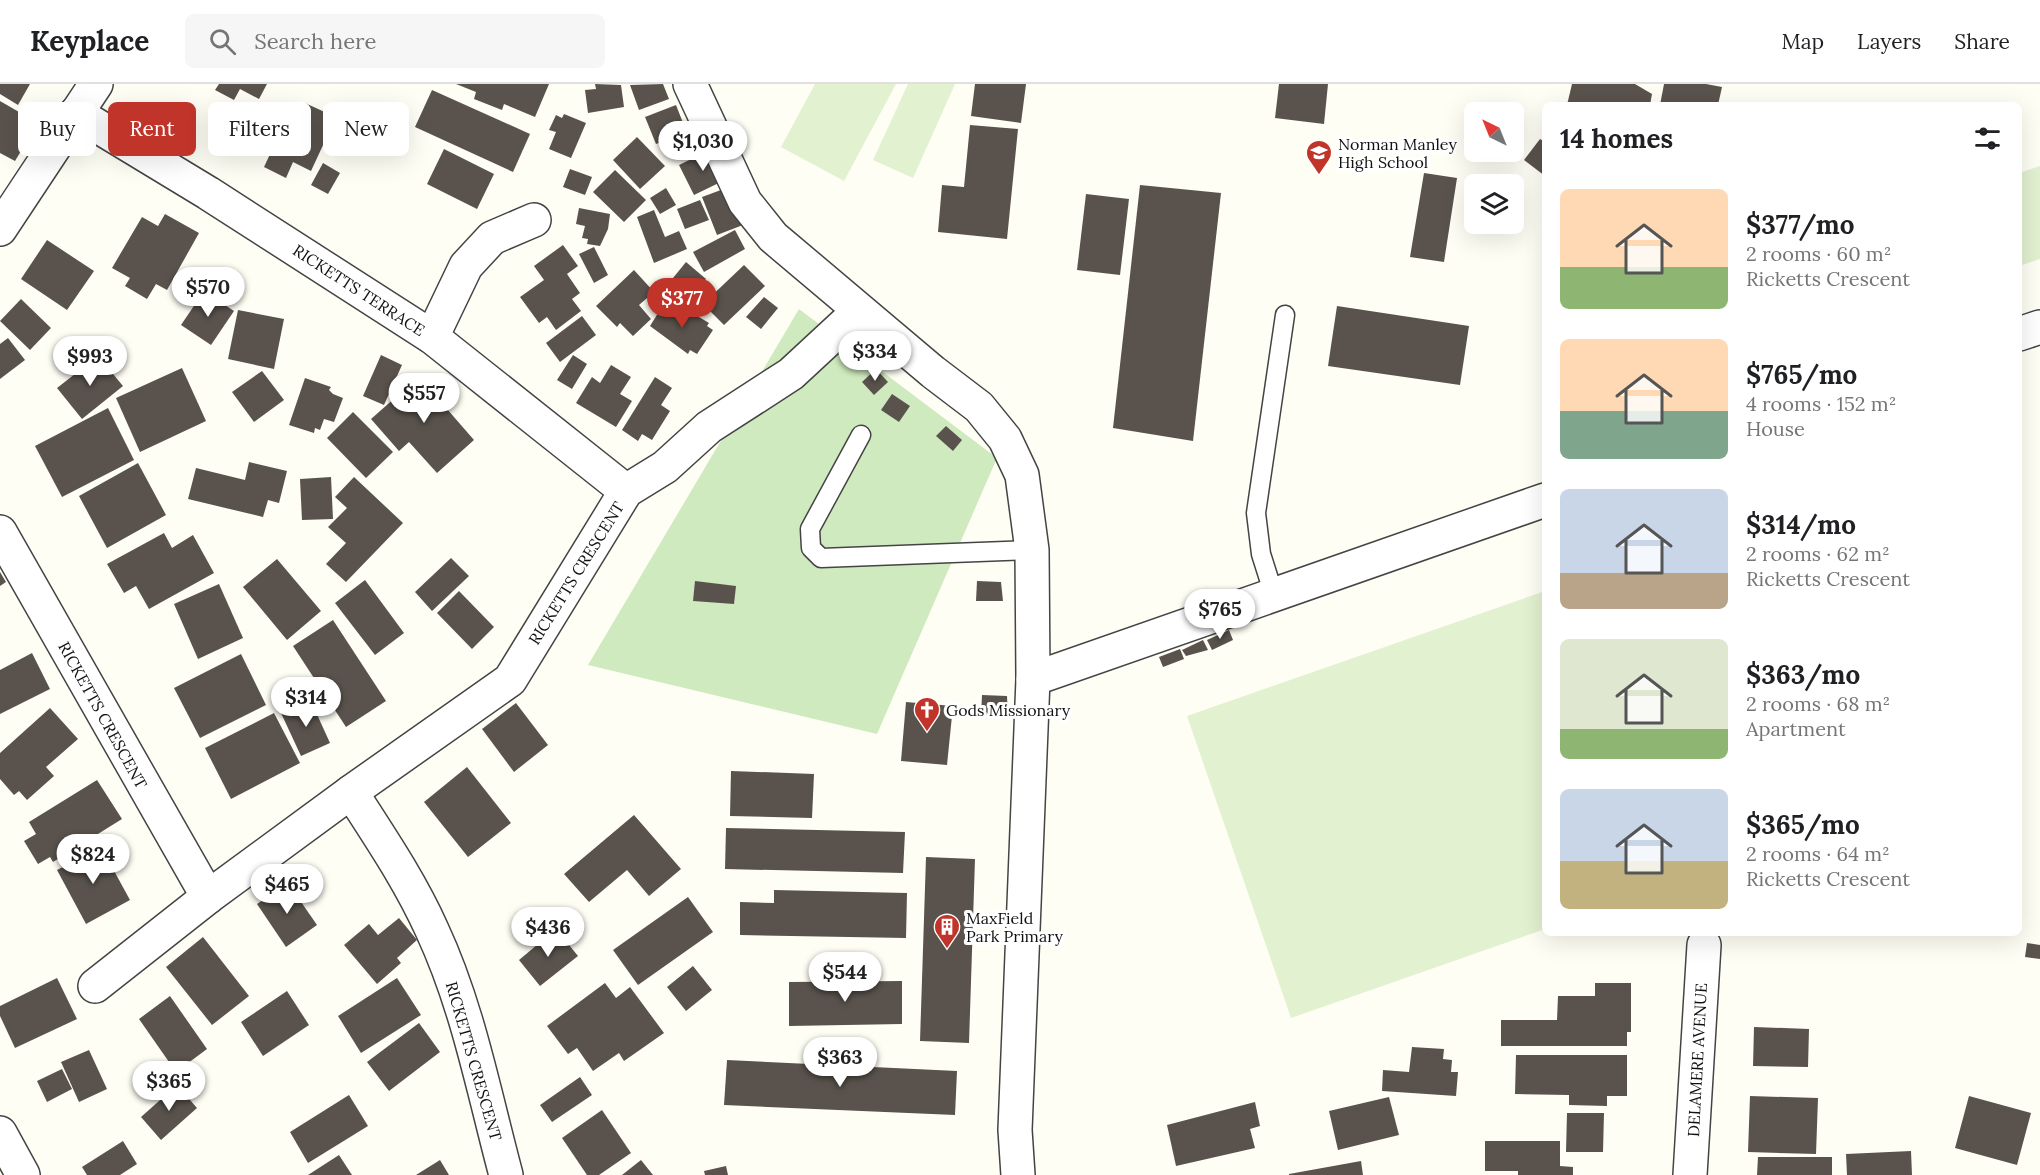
<!DOCTYPE html>
<meta charset="utf-8">
<style>
:root{--surface:#fff;--page:#f6f6f6;--text:#202124;--muted:#757577;--line:#e0e0e0;--accent:#c0342a}
body{margin:0;font-family:Lora,serif;background:var(--page);color:var(--text);height:100vh;display:flex;flex-direction:column;font-size:22px;white-space:nowrap}
*{box-sizing:border-box;margin:0}
p{font-size:20px;color:var(--muted)}
.icon{flex:none;width:33px;height:33px;fill:none;stroke:currentColor;stroke-width:2;stroke-linecap:round;stroke-linejoin:round}
.map{position:relative;flex:1;overflow:hidden}
.details{position:absolute;left:1542px;top:18px;width:480px;height:834px;display:flex;flex-direction:column;background:var(--surface);border-radius:9px;box-shadow:0 6px 24px #0002}
.details>*{flex:none}
.guide{position:absolute;left:18px;top:18px;width:570px;height:54px;display:flex;gap:12px}
.needle{width:39px;rotate:317deg}
.buttons{position:absolute;left:1464px;top:18px;display:grid;gap:12px}
.buttons a{display:grid;place-items:center;width:60px;height:60px;border-radius:9px;background:var(--surface);box-shadow:0 6px 24px #0002;font-size:30px}
.price{position:absolute;translate:-50% -51px;padding:0 14px;border-radius:21px;background:#fff;color:#222;font-size:20px;line-height:39px;filter:drop-shadow(0 2px 3px #0008)}
.price::after{content:'';position:absolute;left:50%;top:36px;width:18px;height:14px;margin-left:-9px;background:inherit;clip-path:polygon(0 0,100% 0,50% 100%)}
.price.current{background:var(--accent);color:#fff}
ul{padding:0;list-style:none}
li{display:flex;align-items:center;gap:18px;height:150px;padding:0 18px}
li span{display:grid;place-items:center;flex:none;width:168px;height:120px;border-radius:9px;color:#555}
li>.icon{margin-inline-start:auto}
span .icon{width:72px;height:72px;fill:#fffc;stroke-width:1}
li b{font-size:26px}
h2{display:flex;justify-content:space-between;align-items:center;height:72px;padding:0 18px;font-size:26px}
.pill{padding:0 21px;border-radius:9px;background:var(--surface);box-shadow:0 6px 24px #0002;font-size:21px;line-height:54px}
.pill.current{background:var(--accent);color:#fff}
header{display:flex;align-items:center;gap:36px;box-sizing:border-box;height:84px;padding:0 30px;background:var(--surface);border-bottom:2px solid var(--line)}
header strong{font-size:28px}
nav{display:flex;gap:33px;margin-inline-start:auto;font-size:21px}
.search{width:420px;height:54px;background:var(--page);display:flex;align-items:center;gap:15px;box-sizing:border-box;padding:0 21px;border-radius:9px;color:var(--muted);font-size:22px}
.map>svg:first-child{display:block}
</style>
<header>
<strong>Keyplace</strong>
<div class="search"><svg class="icon" aria-label="search" viewBox="0 0 24 24"><circle cx="10" cy="10" r="6"/><path d="M15 15l6 6"/></svg>Search here</div>
<nav><a>Map</a><a>Layers</a><a>Share</a></nav>
</header>
<div class="map">
<svg width="2040" height="1091" viewBox="0 0 2040 1091">
<rect width="100%" height="100%" fill="#fffef5"/>
<polygon fill="#cfeabe" points="799,225 997,374 877,650 588,581"/>
<g fill="#e2f1d0">
<polygon points="815,0 896,0 844,97 781,63"/>
<polygon points="908,0 955,0 913,94 873,76"/>
<polygon points="2040,82 2040,175 2019,182 2019,89"/>
<polygon points="1545,507 1545,845 1291,934 1187,632"/>
</g>
<g fill="#5a534d">
<polygon points="0,0 30,0 18,21 0,10"/>
<polygon points="219,0 267,0 259,15 240,5 234,16 215,6"/>
<polygon points="456,0 549,0 535,33 504,20 502,26 474,15 476,8"/>
<polygon points="595,0 621,1 624,23 588,29 585,6 596,5"/>
<polygon points="663,0 669,15 639,26 630,1"/>
<polygon points="975,0 1026,0 1021,39 971,32"/>
<polygon points="1279,0 1328,0 1324,40 1275,34"/>
<polygon points="1572,0 1635,0 1652,10 1650,21 1567,21"/>
<polygon points="1664,0 1706,0 1722,3 1718,21 1660,21"/>
<polygon points="432,6 530,50 513,88 415,43"/>
<polygon points="0,17 38,39 15,77 0,69"/>
<polygon points="305,19 329,30 324,41 331,44 311,87 293,78 286,94 264,83 271,68 260,63 281,21 300,30"/>
<polygon points="676,21 687,49 656,60 645,33"/>
<polygon points="564,30 586,39 571,74 549,65 556,48 549,46 556,31 562,34"/>
<polygon points="970,41 1018,45 1007,155 938,148 942,101 964,103"/>
<polygon points="637,53 665,82 640,105 613,76"/>
<polygon points="1540,55 1545,58 1545,92 1524,76"/>
<polygon points="444,65 494,90 477,125 427,100"/>
<polygon points="712,65 727,95 694,111 679,81"/>
<polygon points="323,79 340,89 328,110 311,101"/>
<polygon points="570,85 592,93 585,111 563,103"/>
<polygon points="615,86 646,116 624,138 593,108"/>
<polygon points="1424,89 1457,94 1444,178 1410,173"/>
<polygon points="1140,101 1221,109 1193,357 1113,344"/>
<polygon points="729,103 743,141 717,151 702,113"/>
<polygon points="666,104 676,121 660,130 650,114"/>
<polygon points="1086,110 1129,115 1120,191 1077,186"/>
<polygon points="700,116 709,136 685,145 677,125"/>
<polygon points="579,124 610,130 608,145 600,162 587,160 588,155 582,154 585,142 576,140"/>
<polygon points="654,126 665,153 679,147 687,165 654,179 637,133"/>
<polygon points="165,130 199,149 167,206 156,200 147,215 125,202 130,194 112,184 142,133 158,142"/>
<polygon points="735,146 745,165 704,188 693,168"/>
<polygon points="47,156 94,187 67,226 21,195"/>
<polygon points="563,161 578,182 567,190 580,209 572,215 581,227 556,246 547,233 539,239 520,213 544,196 534,182"/>
<polygon points="594,163 608,191 594,199 579,170"/>
<polygon points="686,178 706,195 699,203 704,207 693,221 687,217 680,226 660,210"/>
<polygon points="744,181 765,202 724,241 703,220"/>
<polygon points="634,186 654,208 639,221 651,235 633,252 620,239 617,243 596,222"/>
<polygon points="204,207 234,227 211,261 181,241"/>
<polygon points="764,213 778,224 761,245 746,233"/>
<polygon points="21,215 51,244 30,266 0,237"/>
<polygon points="665,218 686,231 689,227 709,239 707,242 713,246 697,270 690,266 688,270 650,242"/>
<polygon points="1337,222 1469,242 1460,301 1328,282"/>
<polygon points="238,226 284,235 274,285 228,275"/>
<polygon points="582,232 596,251 560,278 546,259"/>
<polygon points="8,254 25,276 0,295 0,260"/>
<polygon points="854,257 865,268 857,277 846,266"/>
<polygon points="381,271 402,281 384,321 363,312"/>
<polygon points="573,271 587,280 572,305 557,296"/>
<polygon points="98,272 123,302 82,335 57,304"/>
<polygon points="611,281 631,293 620,310 632,317 616,343 576,319 592,293 600,299"/>
<polygon points="182,284 206,337 140,368 116,314"/>
<polygon points="876,285 888,298 874,311 862,298"/>
<polygon points="262,287 284,316 254,338 232,308"/>
<polygon points="422,290 450,322 447,325 474,356 437,389 409,358 399,367 371,335"/>
<polygon points="655,293 672,304 661,321 670,327 652,356 642,350 638,357 622,346"/>
<polygon points="305,294 331,303 329,306 333,310 343,314 334,338 324,335 320,346 315,344 314,349 289,341"/>
<polygon points="892,310 910,322 899,338 881,326"/>
<polygon points="108,324 134,376 62,413 35,362"/>
<polygon points="353,328 393,368 366,394 327,354"/>
<polygon points="946,342 962,356 953,367 936,352"/>
<polygon points="249,378 287,387 279,419 268,416 263,433 188,415 196,384 245,396"/>
<polygon points="138,379 166,431 107,464 79,412"/>
<polygon points="331,393 333,435 302,436 300,395"/>
<polygon points="354,393 403,439 346,498 326,480 346,459 328,443 347,424 335,413"/>
<polygon points="164,449 172,464 193,451 214,489 149,525 136,502 124,509 107,480"/>
<polygon points="451,474 469,492 432,527 415,508"/>
<polygon points="277,475 321,527 287,556 243,503"/>
<polygon points="0,488 6,498 0,502"/>
<polygon points="365,496 404,549 375,571 335,519"/>
<polygon points="695,497 736,502 734,520 693,517"/>
<polygon points="977,497 1001,498 1003,517 976,517"/>
<polygon points="219,500 243,554 198,575 174,520"/>
<polygon points="459,507 494,543 472,565 437,529"/>
<polygon points="333,536 386,617 346,643 293,562"/>
<polygon points="1229,546 1233,556 1212,566 1207,556"/>
<polygon points="1203,556 1208,566 1186,572 1182,566"/>
<polygon points="1180,565 1184,575 1163,583 1159,573"/>
<polygon points="32,569 50,605 0,630 0,586"/>
<polygon points="241,570 266,621 200,654 174,604"/>
<polygon points="982,611 1007,612 1008,632 981,631"/>
<polygon points="310,615 330,659 301,672 281,629"/>
<polygon points="906,618 953,622 947,681 901,677"/>
<polygon points="516,619 548,661 514,688 482,645"/>
<polygon points="50,624 78,655 46,683 54,692 27,716 19,707 14,711 0,695 0,669"/>
<polygon points="274,629 300,679 231,715 205,664"/>
<polygon points="467,683 511,739 468,773 424,718"/>
<polygon points="731,687 814,690 812,734 730,732"/>
<polygon points="97,696 122,735 53,778 50,773 38,780 24,757 36,750 29,738"/>
<polygon points="634,731 681,785 649,812 627,786 589,818 564,790"/>
<polygon points="726,744 905,748 903,789 725,785"/>
<polygon points="101,763 130,816 86,840 57,786"/>
<polygon points="926,773 975,775 969,959 920,957"/>
<polygon points="288,799 317,841 286,863 257,820"/>
<polygon points="774,806 907,809 906,854 740,851 740,818 774,819"/>
<polygon points="688,813 713,848 638,901 613,866"/>
<polygon points="399,834 417,856 397,874 401,879 377,900 344,861 369,840 378,851"/>
<polygon points="556,845 578,872 540,902 519,876"/>
<polygon points="203,853 249,912 212,941 166,883"/>
<polygon points="2027,859 2040,861 2040,875 2025,873"/>
<polygon points="693,882 712,906 686,927 667,903"/>
<polygon points="57,894 77,935 15,964 0,932 0,922"/>
<polygon points="397,894 421,931 361,969 338,932"/>
<polygon points="902,897 902,940 789,942 789,898"/>
<polygon points="605,899 616,914 630,903 664,949 624,977 619,969 593,987 577,964 568,970 547,942"/>
<polygon points="1595,899 1631,899 1631,948 1627,948 1627,962 1501,962 1501,936 1557,936 1558,912 1595,912"/>
<polygon points="287,907 309,941 263,972 241,938"/>
<polygon points="170,912 207,965 176,988 139,935"/>
<polygon points="419,939 440,968 389,1007 367,978"/>
<polygon points="1754,943 1809,945 1808,983 1753,982"/>
<polygon points="1412,963 1444,965 1443,975 1452,976 1451,988 1458,988 1456,1012 1382,1007 1383,986 1409,988"/>
<polygon points="89,966 107,1005 79,1018 61,978"/>
<polygon points="1516,971 1627,971 1627,1012 1607,1012 1607,1022 1569,1021 1569,1011 1515,1010"/>
<polygon points="727,976 957,987 955,1031 724,1021"/>
<polygon points="62,985 72,1005 47,1018 37,997"/>
<polygon points="580,993 592,1011 552,1038 540,1021"/>
<polygon points="177,1001 197,1024 161,1056 141,1033"/>
<polygon points="349,1011 368,1042 308,1079 290,1048"/>
<polygon points="1750,1012 1818,1014 1816,1070 1748,1068"/>
<polygon points="1969,1012 2031,1029 2017,1081 1955,1064"/>
<polygon points="1389,1013 1399,1051 1338,1066 1329,1027"/>
<polygon points="1255,1018 1260,1042 1250,1045 1255,1064 1176,1082 1167,1041"/>
<polygon points="602,1026 631,1069 599,1091 587,1091 562,1054"/>
<polygon points="1567,1029 1604,1029 1603,1068 1566,1068"/>
<polygon points="123,1057 137,1080 120,1091 87,1091 82,1083"/>
<polygon points="1485,1057 1560,1057 1560,1082 1573,1083 1573,1091 1518,1091 1518,1087 1485,1087"/>
<polygon points="1911,1067 1912,1091 1847,1091 1846,1070"/>
<polygon points="339,1071 352,1091 308,1091"/>
<polygon points="1758,1073 1832,1073 1832,1091 1757,1091"/>
<polygon points="440,1076 449,1091 416,1091"/>
<polygon points="641,1076 653,1091 622,1091"/>
<polygon points="1361,1077 1363,1091 1289,1091 1289,1090"/>
<polygon points="726,1082 728,1091 705,1091 704,1087"/>
</g>
<g fill="none" stroke-linecap="round" stroke-linejoin="round">
<defs>
<g id="lane">
<polyline points="861,351 810,445 811,464 821,474 1032,466"/>
<polyline points="1274,511 1261,470 1256,429 1285,231"/>
</g>
<g id="street">
<polyline points="690,0 745,118 773,153 933,288 979,323 1005,355 1022,391 1032,466 1033,595"/>
<polyline points="76,29 208,109 432,253 626,407"/>
<polyline points="0,145 96,0"/>
<polyline points="2019,250 2040,243"/>
<polyline points="432,253 466,182 492,154 534,136"/>
<path d="M0,448L208,813L351,708C380,753 410,797 432,846C468,923 484,1009 506,1091"/>
<polyline points="351,708 510,596 626,407 665,383 709,343 791,290 859,227"/>
<polyline points="95,902 208,813"/>
<polyline points="0,1049 23,1091"/>
<polyline points="1018,1091 1015,1046 1033,595 1545,416"/>
<polyline points="1690,1091 1704,861"/>
</g>
</defs>
<use href="#lane" stroke="#444" stroke-width="21"/>
<use href="#street" stroke="#444" stroke-width="36"/>
<use href="#lane" stroke="#fff" stroke-width="18"/>
<use href="#street" stroke="#fff" stroke-width="33"/>
</g>
<defs>
<symbol id="school-pin" viewBox="-11 -11 22 30"><path d="M0 17L-7.5 6A9.5 9.5 0 1 1 7.5 6Z" fill="#c0342a" stroke="#fff"/><path d="M0-5L7-2L0 1L-7-2ZM-4 1L0 2.5L4 1V4Q0 6-4 4Z" fill="#fff"/></symbol>
<symbol id="church-pin" viewBox="-11 -11 22 30"><path d="M0 17L-7.5 6A9.5 9.5 0 1 1 7.5 6Z" fill="#c0342a" stroke="#fff"/><path d="M-1.2-6h2.4v3.5h3.3v2.4h-3.3V6h-2.4V-.1h-3.3v-2.4h3.3Z" fill="#fff"/></symbol>
<symbol id="building-pin" viewBox="-11 -11 22 30"><path d="M0 17L-7.5 6A9.5 9.5 0 1 1 7.5 6Z" fill="#c0342a" stroke="#fff"/><path d="M-4-6H4V6H1V3H-1V6H-4ZM-2.5-4.3h1.7v1.8h-1.7ZM.8-4.3h1.7v1.8H.8ZM-2.5-1h1.7V.8h-1.7ZM.8-1h1.7V.8H.8Z" fill="#fff"/></symbol>
</defs>
<g fill-rule="evenodd">
<use href="#school-pin" x="1304" y="54" width="30" height="40"/>
<use href="#church-pin" x="912" y="611" width="30" height="40"/>
<use href="#building-pin" x="932" y="828" width="30" height="40"/>
</g>
<g text-anchor="middle" stroke-width="6" stroke-linejoin="round" paint-order="stroke">
<g font-size="16" fill="#111" stroke="#fff" text-anchor="start">
<text x="1338" y="66">Norman Manley<tspan x="1338" dy="18">High School</tspan></text>
<text x="946" y="632">Gods Missionary</text>
<text x="966" y="840">MaxField<tspan x="966" dy="18">Park Primary</tspan></text>
</g>
<g font-size="16" fill="#111" stroke="#fff">
<text transform="translate(359 206) rotate(33)" y="6">RICKETTS TERRACE</text>
<text transform="translate(576 489) rotate(-58)" y="6">RICKETTS CRESCENT</text>
<text transform="translate(103 631) rotate(61)" y="6">RICKETTS CRESCENT</text>
<text transform="translate(1697 976) rotate(-87)" y="6">DELAMERE AVENUE</text>
<text transform="translate(474 977) rotate(74)" y="6">RICKETTS CRESCENT</text>
</g>
</g>
</svg>
<div class="buttons">
<a><svg class="needle" viewBox="-14 -14 28 28"><path d="M0-13l5 13h-10z" fill="#e53935"/><path d="M0 13l5-13h-10z" fill="#757577"/></svg></a>
<a><svg class="icon" aria-label="layers" viewBox="0 0 24 24"><path d="M12 4l9 5-9 5-9-5zM3 14l9 5 9-5"/></svg></a>
</div>
<b class="price" style="left:703px;top:88px">$1,030</b>
<b class="price" style="left:208px;top:234px">$570</b>
<b class="price current" style="left:682px;top:245px">$377</b>
<b class="price" style="left:875px;top:298px">$334</b>
<b class="price" style="left:90px;top:303px">$993</b>
<b class="price" style="left:424px;top:340px">$557</b>
<b class="price" style="left:1220px;top:556px">$765</b>
<b class="price" style="left:306px;top:644px">$314</b>
<b class="price" style="left:93px;top:801px">$824</b>
<b class="price" style="left:287px;top:831px">$465</b>
<b class="price" style="left:548px;top:874px">$436</b>
<b class="price" style="left:845px;top:919px">$544</b>
<b class="price" style="left:840px;top:1004px">$363</b>
<b class="price" style="left:169px;top:1028px">$365</b>
<div class="guide">
<a class="pill">Buy</a>
<a class="pill current">Rent</a>
<a class="pill">Filters</a>
<a class="pill">New</a>
</div>
<section class="details">
<h2>14 homes<svg class="icon" aria-label="filters" viewBox="0 0 24 24"><path d="M4 7h16M4 17h16"/><circle cx="9" cy="7" r="2"/><circle cx="15" cy="17" r="2"/></svg></h2>
<ul>
<li><span style="background:linear-gradient(#ffd9b3 65%,#8fb573 0)"><svg class="icon" aria-label="home" viewBox="0 0 24 24"><path d="M3 11l9-7 9 7M6 9v11h12V9"/></svg></span><div><b>$377/mo</b><p>2 rooms · 60 m²</p><p>Ricketts Crescent</p></div></li>
<li><span style="background:linear-gradient(#ffd9b3 60%,#7fa58c 0)"><svg class="icon" aria-label="home" viewBox="0 0 24 24"><path d="M3 11l9-7 9 7M6 9v11h12V9"/></svg></span><div><b>$765/mo</b><p>4 rooms · 152 m²</p><p>House</p></div></li>
<li><span style="background:linear-gradient(#c9d6e8 70%,#b9a48a 0)"><svg class="icon" aria-label="home" viewBox="0 0 24 24"><path d="M3 11l9-7 9 7M6 9v11h12V9"/></svg></span><div><b>$314/mo</b><p>2 rooms · 62 m²</p><p>Ricketts Crescent</p></div></li>
<li><span style="background:linear-gradient(#dfe7d0 75%,#8fb573 0)"><svg class="icon" aria-label="home" viewBox="0 0 24 24"><path d="M3 11l9-7 9 7M6 9v11h12V9"/></svg></span><div><b>$363/mo</b><p>2 rooms · 68 m²</p><p>Apartment</p></div></li>
<li><span style="background:linear-gradient(#c9d6e8 60%,#c2b280 0)"><svg class="icon" aria-label="home" viewBox="0 0 24 24"><path d="M3 11l9-7 9 7M6 9v11h12V9"/></svg></span><div><b>$365/mo</b><p>2 rooms · 64 m²</p><p>Ricketts Crescent</p></div></li>
</ul>
</section>
</div>
